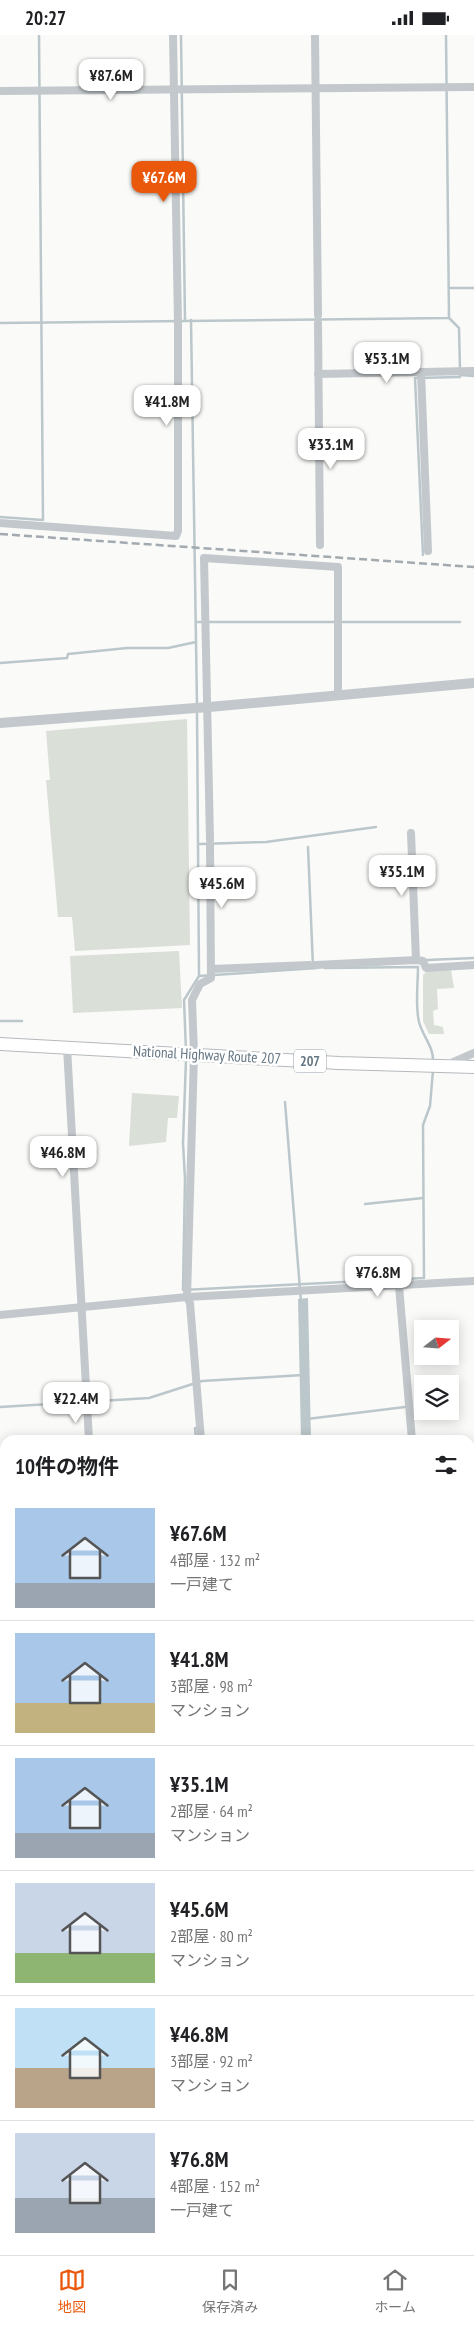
<!DOCTYPE html>
<html lang="ja">
<meta charset="utf-8">
<style>
:root{--surface:#fff;--page:#f6f6f6;--text:#202124;--muted:#757577;--line:#e0e0e0;--accent:#ea580c}
body{margin:0;font-family:"PT Sans Narrow","Noto Sans JP",sans-serif;background:var(--page);color:var(--text);height:100vh;display:flex;flex-direction:column;font-size:19px;white-space:nowrap}
*{box-sizing:border-box;margin:0}
p{font-size:16px;color:var(--muted)}
.icon{flex:none;width:28px;height:28px;fill:none;stroke:currentColor;stroke-width:2;stroke-linecap:round;stroke-linejoin:round}
.map{position:relative;flex:1;overflow:hidden}
.panel{position:absolute;left:0px;top:1400px;width:475px;height:820px;display:flex;flex-direction:column;background:var(--surface);border-radius:15px 15px 0 0;box-shadow:0 2px 12px #0003}
.panel>*{flex:none}
.needle{width:32px;rotate:73deg}
.controls{position:absolute;left:414px;top:1285px;display:grid;gap:10px}
.controls a{display:grid;place-items:center;width:45px;height:45px;border-radius:0px;background:var(--surface);box-shadow:0 2px 12px #0003;font-size:25px}
.price{position:absolute;translate:-50% -42px;padding:0 11px;border-radius:10px;background:#fff;color:#222;font-size:16px;line-height:32px;filter:drop-shadow(0 1px 2px #0008)}
.price::after{content:'';position:absolute;left:50%;top:30px;width:15px;height:11px;margin-left:-8px;background:inherit;clip-path:polygon(0 0,100% 0,50% 100%)}
.price.on{background:var(--accent);color:#fff}
ul{padding:0;list-style:none}
li{display:flex;align-items:center;gap:15px;height:125px;padding:0 15px}
li+li{border-top:1px solid var(--line)}
li span{display:grid;place-items:center;flex:none;width:140px;height:100px;border-radius:0px;color:#555}
li>.icon{margin-inline-start:auto}
span .icon{width:60px;height:60px;fill:#fffc;stroke-width:1}
li b{font-size:21px}
h2{display:flex;justify-content:space-between;align-items:center;height:60px;padding:0 15px;font-size:21px}
.status{display:flex;justify-content:space-between;align-items:center;height:35px;padding:0 25px;background:var(--surface);direction:ltr}
.status svg{height:14px;fill:currentColor}
.dock{display:flex;justify-content:space-around;align-items:center;height:70px;border-top:1px solid var(--line);background:var(--surface);font-size:14px;color:var(--muted)}
.dock a{display:grid;justify-items:center;gap:2px}
.dock .on{color:var(--accent)}
.map>svg:first-child{display:block}
</style>
<div class="status"><b>20:27</b><svg viewBox="0 0 49 12"><path d="M0 12V9h3v3zM5 12V6h3v6zM10 12V3h3v9zM15 12V0h3v12zM26 1h20v11H26zM47 4h2v5h-2z"/></svg></div>
<div class="map">
<svg width="474" height="2220" viewBox="0 0 474 2220">
<rect width="100%" height="100%" fill="#fafaf8"/>
<g fill="#dadfd7">
<polygon points="187,684 190,910 75,916 72,882 58,882 46,745 50,745 46,696"/>
<polygon points="179,916 182,973 73,978 70,921"/>
<polygon points="451,934 454,953 437,954 438,974 433,976 434,990 443,992 444,999 429,999 423,986 423,940 428,935"/>
<polygon points="132,1058 179,1061 177,1083 168,1083 166,1107 129,1111"/>
</g>
<polygon fill="#bbc7cb" points="308,1263 311,1405 301,1405 298,1264"/>
<g fill="none" stroke-linecap="round" stroke-linejoin="round">
<g stroke="#bbc7cb" stroke-width="2.5">
<polyline points="181,0 185,285"/>
<polyline points="449,253 474,253"/>
<polyline points="449,283 459,293 460,334"/>
<polyline points="191,285 197,671"/>
<polyline points="0,288 449,283 446,0"/>
<polyline points="460,340 474,341"/>
<polyline points="0,482 43,485 39,0"/>
<polyline points="423,520 415,343 460,342"/>
<polyline points="196,587 460,587"/>
<polyline points="0,628 67,623 68,619 127,613 168,613 196,607"/>
<polyline points="200,809 266,807 376,792"/>
<polyline points="308,812 313,932"/>
<polyline points="427,925 474,923"/>
<path d="M325,933L418,932C418,949 415,970 419,987C423,1002 434,1012 433,1027"/>
<polyline points="199,941 317,933"/>
<polyline points="0,986 22,986"/>
<polyline points="186,1016 184,965 199,941 197,676"/>
<polyline points="186,1024 183,1108 185,1144 183,1255 424,1243 423,1090 430,1071 433,1035"/>
<polyline points="285,1067 301,1267"/>
<polyline points="365,1169 423,1163"/>
<polyline points="0,1372 149,1363 202,1346 303,1340"/>
<polyline points="307,1384 405,1372"/>
<polyline points="195,1393 196,1405"/>
<polyline points="470,1487 474,1486"/>
<polyline points="0,1512 5,1546"/>
<polyline points="0,2060 5,2059"/>
</g>
<defs>
<polyline id="trunk" points="0,1009 339,1028 474,1032"/>
</defs>
<use href="#trunk" stroke="#b4b9bd" stroke-width="14"/>
<g stroke="#c3c8cc" stroke-width="8">
<polyline points="315,0 318,280"/>
<polyline points="0,56 474,52"/>
<polyline points="318,288 320,510"/>
<polyline points="421,337 428,516"/>
<polyline points="318,339 474,336"/>
<polyline points="0,488 176,501 178,496 178,288 173,0"/>
<polyline points="411,798 416,925"/>
<polyline points="210,805 204,523 338,532 338,659"/>
<polyline points="316,930 416,925 423,926 426,933 474,930"/>
<polyline points="211,934 309,930"/>
<polyline points="67,1012 89,1405"/>
<polyline points="449,1029 474,1018"/>
<polyline points="399,1251 412,1405"/>
<polyline points="0,1280 187,1262 474,1246"/>
<polyline points="201,1405 190,1268 187,1262 194,1019 192,965 200,949 211,943 210,810"/>
<polyline points="470,1481 474,1481"/>
<polyline points="0,1631 5,1631"/>
<polyline points="470,1712 474,1729"/>
<polyline points="470,1754 474,1753"/>
<polyline points="0,1888 5,1887"/>
<polyline points="470,2076 474,2075"/>
<polyline points="0,2193 5,2192"/>
<polyline points="208,2215 209,2220"/>
<polyline points="276,2215 277,2220"/>
<polyline points="356,2215 357,2220"/>
</g>
<polyline stroke="#c3c8cc" stroke-width="10" points="0,688 209,672 474,648"/>
<use href="#trunk" stroke="#fff" stroke-width="12"/>
<polyline stroke="#a2aab0" stroke-width="2.5" stroke-dasharray="8 4" stroke-linecap="butt" points="0,499 474,532"/>
</g>
<g text-anchor="middle" stroke-width="5" stroke-linejoin="round" paint-order="stroke">
<rect fill="#fff" stroke="#939fa8" stroke-width="1" x="294" y="1014.5" width="32" height="23" rx="4"/>
<g font-size="14" font-weight="bold" fill="#657683">
<text x="310" y="1031">207</text>
</g>
<g font-size="15" fill="#657683" stroke="#fff">
<text transform="translate(207 1020) rotate(3)" y="5">National Highway Route 207</text>
</g>
</g>
</svg>
<div class="controls">
<a><svg class="needle" viewBox="-14 -14 28 28"><path d="M0-13l5 13h-10z" fill="#e53935"/><path d="M0 13l5-13h-10z" fill="#757577"/></svg></a>
<a><svg class="icon" aria-label="layers" viewBox="0 0 24 24"><path d="M12 4l9 5-9 5-9-5zM3 14l9 5 9-5"/></svg></a>
</div>
<b class="price" style="left:111px;top:66px">¥87.6M</b>
<b class="price on" style="left:164px;top:168px">¥67.6M</b>
<b class="price" style="left:387px;top:349px">¥53.1M</b>
<b class="price" style="left:167px;top:392px">¥41.8M</b>
<b class="price" style="left:331px;top:435px">¥33.1M</b>
<b class="price" style="left:402px;top:862px">¥35.1M</b>
<b class="price" style="left:222px;top:874px">¥45.6M</b>
<b class="price" style="left:63px;top:1143px">¥46.8M</b>
<b class="price" style="left:378px;top:1263px">¥76.8M</b>
<b class="price" style="left:76px;top:1389px">¥22.4M</b>
<section class="panel">
<h2>10件の物件<svg class="icon" aria-label="filters" viewBox="0 0 24 24"><path d="M4 7h16M4 17h16"/><circle cx="9" cy="7" r="2"/><circle cx="15" cy="17" r="2"/></svg></h2>
<ul>
<li><span style="background:linear-gradient(#a9c7e8 75%,#9aa5b1 0)"><svg class="icon" aria-label="home" viewBox="0 0 24 24"><path d="M3 11l9-7 9 7M6 9v11h12V9"/></svg></span><div><b>¥67.6M</b><p>4部屋 · 132 m²</p><p>一戸建て</p></div></li>
<li><span style="background:linear-gradient(#a9c7e8 70%,#c2b280 0)"><svg class="icon" aria-label="home" viewBox="0 0 24 24"><path d="M3 11l9-7 9 7M6 9v11h12V9"/></svg></span><div><b>¥41.8M</b><p>3部屋 · 98 m²</p><p>マンション</p></div></li>
<li><span style="background:linear-gradient(#a9c7e8 75%,#9aa5b1 0)"><svg class="icon" aria-label="home" viewBox="0 0 24 24"><path d="M3 11l9-7 9 7M6 9v11h12V9"/></svg></span><div><b>¥35.1M</b><p>2部屋 · 64 m²</p><p>マンション</p></div></li>
<li><span style="background:linear-gradient(#c9d6e8 70%,#8fb573 0)"><svg class="icon" aria-label="home" viewBox="0 0 24 24"><path d="M3 11l9-7 9 7M6 9v11h12V9"/></svg></span><div><b>¥45.6M</b><p>2部屋 · 80 m²</p><p>マンション</p></div></li>
<li><span style="background:linear-gradient(#bfe0f5 60%,#b9a48a 0)"><svg class="icon" aria-label="home" viewBox="0 0 24 24"><path d="M3 11l9-7 9 7M6 9v11h12V9"/></svg></span><div><b>¥46.8M</b><p>3部屋 · 92 m²</p><p>マンション</p></div></li>
<li><span style="background:linear-gradient(#c9d6e8 65%,#9aa5b1 0)"><svg class="icon" aria-label="home" viewBox="0 0 24 24"><path d="M3 11l9-7 9 7M6 9v11h12V9"/></svg></span><div><b>¥76.8M</b><p>4部屋 · 152 m²</p><p>一戸建て</p></div></li>
</ul>
</section>
</div>
<nav class="dock">
<a class="on"><svg class="icon" aria-label="map" viewBox="0 0 24 24"><path d="M3 6l6-2 6 2 6-2v14l-6 2-6-2-6 2zM9 4v14M15 6v14"/></svg>地図</a>
<a><svg class="icon" aria-label="saved" viewBox="0 0 24 24"><path d="M7 4h10v16l-5-4-5 4z"/></svg>保存済み</a>
<a><svg class="icon" aria-label="home" viewBox="0 0 24 24"><path d="M3 11l9-7 9 7M6 9v11h12V9"/></svg>ホーム</a>
</nav>
